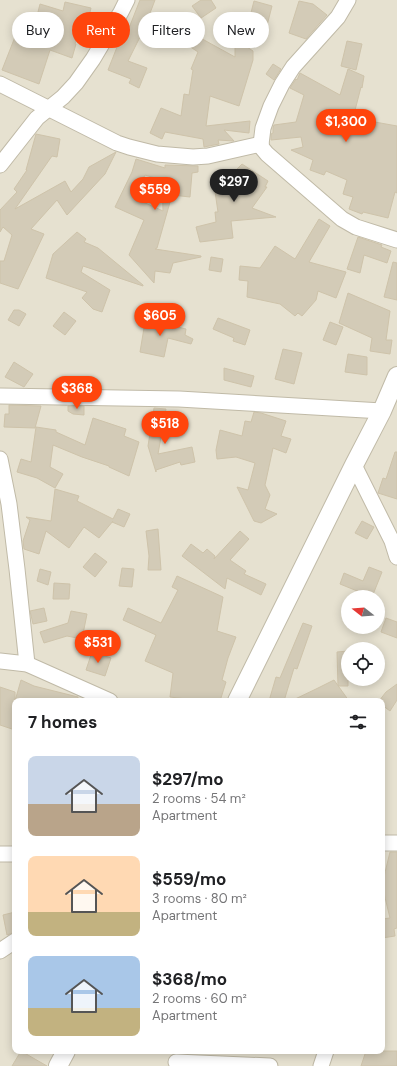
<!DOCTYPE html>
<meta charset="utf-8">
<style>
:root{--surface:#fff;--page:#f2f2f2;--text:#202124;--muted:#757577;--accent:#ff450c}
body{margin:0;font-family:"DM Sans",sans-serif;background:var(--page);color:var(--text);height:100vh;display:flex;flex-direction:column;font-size:15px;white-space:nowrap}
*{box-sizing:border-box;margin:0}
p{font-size:13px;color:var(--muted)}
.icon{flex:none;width:22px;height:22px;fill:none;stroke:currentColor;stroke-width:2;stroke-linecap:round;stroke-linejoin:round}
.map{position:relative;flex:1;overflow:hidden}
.details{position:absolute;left:12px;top:698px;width:373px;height:356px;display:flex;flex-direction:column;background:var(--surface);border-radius:8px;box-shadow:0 2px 10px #0003}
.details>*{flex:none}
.hud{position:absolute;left:12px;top:12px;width:373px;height:36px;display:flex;gap:8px}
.needle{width:26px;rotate:287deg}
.fabs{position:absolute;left:341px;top:590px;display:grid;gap:8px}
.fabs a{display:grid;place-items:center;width:44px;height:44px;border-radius:50%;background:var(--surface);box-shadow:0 2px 10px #0003;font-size:20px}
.price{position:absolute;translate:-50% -34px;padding:0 9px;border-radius:14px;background:var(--accent);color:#fff;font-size:13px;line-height:26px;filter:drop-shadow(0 1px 2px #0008)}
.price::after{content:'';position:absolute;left:50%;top:24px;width:12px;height:9px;margin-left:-6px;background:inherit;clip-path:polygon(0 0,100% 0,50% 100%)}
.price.selected{background:#222;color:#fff}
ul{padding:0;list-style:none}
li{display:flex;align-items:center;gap:12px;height:100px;padding:0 16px}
li span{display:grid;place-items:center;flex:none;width:112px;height:80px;border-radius:8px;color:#555}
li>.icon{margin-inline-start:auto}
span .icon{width:48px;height:48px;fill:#fffc;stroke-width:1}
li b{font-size:17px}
h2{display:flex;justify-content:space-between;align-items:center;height:48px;padding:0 16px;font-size:17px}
.tag{padding:0 14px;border-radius:18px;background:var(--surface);box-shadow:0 2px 10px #0003;font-size:14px;line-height:36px}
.tag.selected{background:var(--accent);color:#fff}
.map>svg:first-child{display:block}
</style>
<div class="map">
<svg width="397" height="1066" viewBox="0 0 397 1066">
<rect width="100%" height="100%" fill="#f2eee2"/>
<path fill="#e6e1d0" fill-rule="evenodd" d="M0,0H397V1066H0ZM348,597H378V627H348ZM348,649H378V679H348ZM15,701H382V1051H15Z"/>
<g fill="#d3cbb7" stroke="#cec3aa" fill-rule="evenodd">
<polygon points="140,0 155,0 144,29 128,61 147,68 139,88 129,83 131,79 108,70 119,42 117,41 125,25 129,28"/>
<polygon points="201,0 211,0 216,8 201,18 192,6"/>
<polygon points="254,1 272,6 264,37 246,32"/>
<polygon points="299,1 313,4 327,15 306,39 289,33"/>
<polygon points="65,2 91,8 88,21 82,19 75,44 76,44 72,58 50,50 39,84 2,70 15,37 32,42 39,21 36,20 40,4 63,11"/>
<polygon points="195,35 235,57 235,39 253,51 253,60 239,106 210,96 206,126 250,121 249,133 224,130 234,141 218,140 219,144 204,147 203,139 165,132 162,139 150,133 161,108 181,116 184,94 189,95 193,70 191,69 198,52 189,46"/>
<polygon points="347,41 362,44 356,70 341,66"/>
<polygon points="273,64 281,69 274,80 266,74"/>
<polygon points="348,69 364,76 362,88 361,87 353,118 397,126 397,193 395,192 388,218 363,212 362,214 349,209 353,197 343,194 347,180 326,171 324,175 310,170 313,160 291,150 303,147 301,137 271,140 271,134 273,133 273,128 274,125 296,122 304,95 290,88 296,79 297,80 300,73 340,95"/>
<polygon points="36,134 60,139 57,157 52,156 15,209 65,181 71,192 83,179 89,167 116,152 105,174 67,215 57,200 31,229 44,234 18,289 0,283 0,261 4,261 12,235 3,227 0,232 0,210 17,192 14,189 27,170 26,170"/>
<path d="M136,159L165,168V165L198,166V172L192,173L190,197L172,195L157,248L155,249L201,256V257L173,263L170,273L155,271L154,283L129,255L144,220L115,207L132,172ZM145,175L162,180L163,211L134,198Z"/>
<polygon points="242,164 268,181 265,187 267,187 252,208 276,217 231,221 233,238 200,242 196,227 216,222 215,212 218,212 213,178 229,175 228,177 231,175 233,174 233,173"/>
<polygon points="319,219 330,226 309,262 346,272 336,298 318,291 316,300 302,316 298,313 295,316 280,304 247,297 248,281 239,280 240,266 260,268 275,246 295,259"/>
<polygon points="77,232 86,239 84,242 98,248 143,285 143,286 83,266 81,272 110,290 102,312 93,309 82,298 87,292 46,278 53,254"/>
<polygon points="358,237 382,245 381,247 391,251 387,263 364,255 360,273 347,269"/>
<polygon points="211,257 223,259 221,272 209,270"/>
<polygon points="393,262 397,263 397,300 384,297"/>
<polygon points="348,293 390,311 386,340 392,340 390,354 370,351 372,338 339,323"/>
<polygon points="14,310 19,310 26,314 19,326 8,320"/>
<polygon points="64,312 76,321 65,335 53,326"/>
<polygon points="146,316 173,329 173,326 186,329 185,335 193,339 191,344 168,338 164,357 140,352"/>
<polygon points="218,318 250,330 245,345 233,341 234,338 213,329"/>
<polygon points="330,322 343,327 336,345 323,340"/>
<polygon points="283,349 302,353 294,384 275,379"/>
<polygon points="348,354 367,357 367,375 345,372"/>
<polygon points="14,362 33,374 24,387 5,377"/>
<polygon points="224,368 254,376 251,387 224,380"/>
<polygon points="9,405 41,406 35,428 4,427 5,414 9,414"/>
<polygon points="68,406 84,406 84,415 73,414 68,411"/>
<polygon points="154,408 166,409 158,454 192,447 195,462 181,465 180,462 156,470 156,472 148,446"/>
<polygon points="254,412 261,413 286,421 281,436 291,439 286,453 273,448 265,485 270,495 265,509 277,514 261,523 254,521 237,487 248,490 255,463 236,457 217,459 216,450 220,430 242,436 245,421 251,422"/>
<polygon points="93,418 126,429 124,436 139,442 129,476 109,467 109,466 82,457 53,445 50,467 63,474 55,488 37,478 17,472 21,459 31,462 36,427 56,430 56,432 85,445"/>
<polygon points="395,452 397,452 397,499 378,493 383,478 386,479"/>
<polygon points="55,489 79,496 77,501 113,519 118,509 130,514 124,527 112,522 113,521 99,538 84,527 69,548 46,531 39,554 24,549 23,541 30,520 26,517 51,521"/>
<polygon points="362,521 374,527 367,539 355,533"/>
<polygon points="158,529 161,570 148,570 149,556 146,531"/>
<polygon points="240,531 249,539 230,560 246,571 244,574 266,584 261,595 227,578 225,589 182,556 191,544 203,553 207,549 215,556 214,559"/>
<polygon points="95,553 107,562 95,577 83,567"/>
<polygon points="369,567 382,572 372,597 340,584 344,573 363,581"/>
<polygon points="122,568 134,569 132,587 119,586"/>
<polygon points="40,569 51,572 48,585 37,581"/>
<polygon points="177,576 223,597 217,631 236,637 228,658 222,680 226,682 220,701 193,701 194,700 170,697 173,673 145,661 156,635 123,620 128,608 161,623 178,590 172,587"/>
<polygon points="54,583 70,584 69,599 53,599"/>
<polygon points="44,608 47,621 33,624 30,611"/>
<polygon points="71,611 87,614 82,639 67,636 44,643 40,632 68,623"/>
<polygon points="386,618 397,622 397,638 381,632"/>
<polygon points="303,623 312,626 297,669 294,668 284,701 269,701 276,677 280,678"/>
<polygon points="348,651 348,686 338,686 337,652"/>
<polygon points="92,652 111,658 105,676 86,670"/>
<polygon points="21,680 34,686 78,697 78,701 15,701"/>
<polygon points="334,680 349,701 291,701 316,689"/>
<polygon points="397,684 397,700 390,711 382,705 382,701 379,701 386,692"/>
<polygon points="0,687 15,692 15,730 0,725"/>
<polygon points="390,852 397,852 397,928 394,929 395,936 382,938 382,919 390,918 382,885"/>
<polygon points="15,912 15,932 7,935 3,915"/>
<polygon points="21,1051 47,1066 12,1066"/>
<polygon points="366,1051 397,1051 397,1066 361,1066"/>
</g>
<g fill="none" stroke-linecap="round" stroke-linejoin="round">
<defs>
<g id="minor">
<polyline points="348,0 338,17 293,67 282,84 271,106 263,128 261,144 262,148 267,154 342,219 356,227 397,240"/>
<polyline points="0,84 117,143 129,147 157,154 193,157 208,156 261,144"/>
<polyline points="0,165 37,118 63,97 76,83 93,59 121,12 127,0"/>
<polyline points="0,396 179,399 382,411"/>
<polyline points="0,459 9,504 17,569 27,664"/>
<polyline points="354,465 392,541 397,557"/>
<polyline points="0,661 27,664 110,701"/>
<polyline points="382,843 397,843"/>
<polyline points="0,854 15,854"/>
<polyline points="0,951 15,941"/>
<polyline points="176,1062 270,1066"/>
<polyline points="321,1066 326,1051"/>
</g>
<g id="tertiary">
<polyline points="237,701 354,465 382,411 397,376"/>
<polyline points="58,1066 66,1051"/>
</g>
</defs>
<use href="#minor" stroke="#c0baa7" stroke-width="17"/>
<use href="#tertiary" stroke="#c0baa7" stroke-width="20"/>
<use href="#minor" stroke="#fff" stroke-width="15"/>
<use href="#tertiary" stroke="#fff" stroke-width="18"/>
</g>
</svg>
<div class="fabs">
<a><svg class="needle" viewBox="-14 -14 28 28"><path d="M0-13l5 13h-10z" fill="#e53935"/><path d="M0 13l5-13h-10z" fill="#757577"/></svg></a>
<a><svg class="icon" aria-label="locate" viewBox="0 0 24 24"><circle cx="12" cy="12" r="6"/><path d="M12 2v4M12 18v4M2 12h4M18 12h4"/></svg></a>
</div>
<b class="price" style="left:346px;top:143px">$1,300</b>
<b class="price selected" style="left:234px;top:203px">$297</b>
<b class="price" style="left:155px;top:211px">$559</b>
<b class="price" style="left:160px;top:337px">$605</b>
<b class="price" style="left:77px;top:410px">$368</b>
<b class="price" style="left:165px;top:445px">$518</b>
<b class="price" style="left:98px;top:664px">$531</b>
<div class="hud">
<a class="tag">Buy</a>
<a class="tag selected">Rent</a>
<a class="tag">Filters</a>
<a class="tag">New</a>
</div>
<section class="details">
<h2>7 homes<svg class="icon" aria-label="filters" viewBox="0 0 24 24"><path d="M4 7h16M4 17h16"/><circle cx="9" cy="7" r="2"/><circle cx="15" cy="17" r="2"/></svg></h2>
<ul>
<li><span style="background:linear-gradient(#c9d6e8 60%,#b9a48a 0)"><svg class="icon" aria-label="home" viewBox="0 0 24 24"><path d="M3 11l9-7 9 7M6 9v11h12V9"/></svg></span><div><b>$297/mo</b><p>2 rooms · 54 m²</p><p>Apartment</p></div></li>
<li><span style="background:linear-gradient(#ffd9b3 70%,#c2b280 0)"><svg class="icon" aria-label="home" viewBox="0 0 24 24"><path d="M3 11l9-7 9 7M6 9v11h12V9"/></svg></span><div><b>$559/mo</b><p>3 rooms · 80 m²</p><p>Apartment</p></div></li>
<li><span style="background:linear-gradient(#a9c7e8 65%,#c2b280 0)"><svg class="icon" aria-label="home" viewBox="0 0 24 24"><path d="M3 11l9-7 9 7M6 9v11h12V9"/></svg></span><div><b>$368/mo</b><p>2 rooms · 60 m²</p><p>Apartment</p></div></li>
</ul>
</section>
</div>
